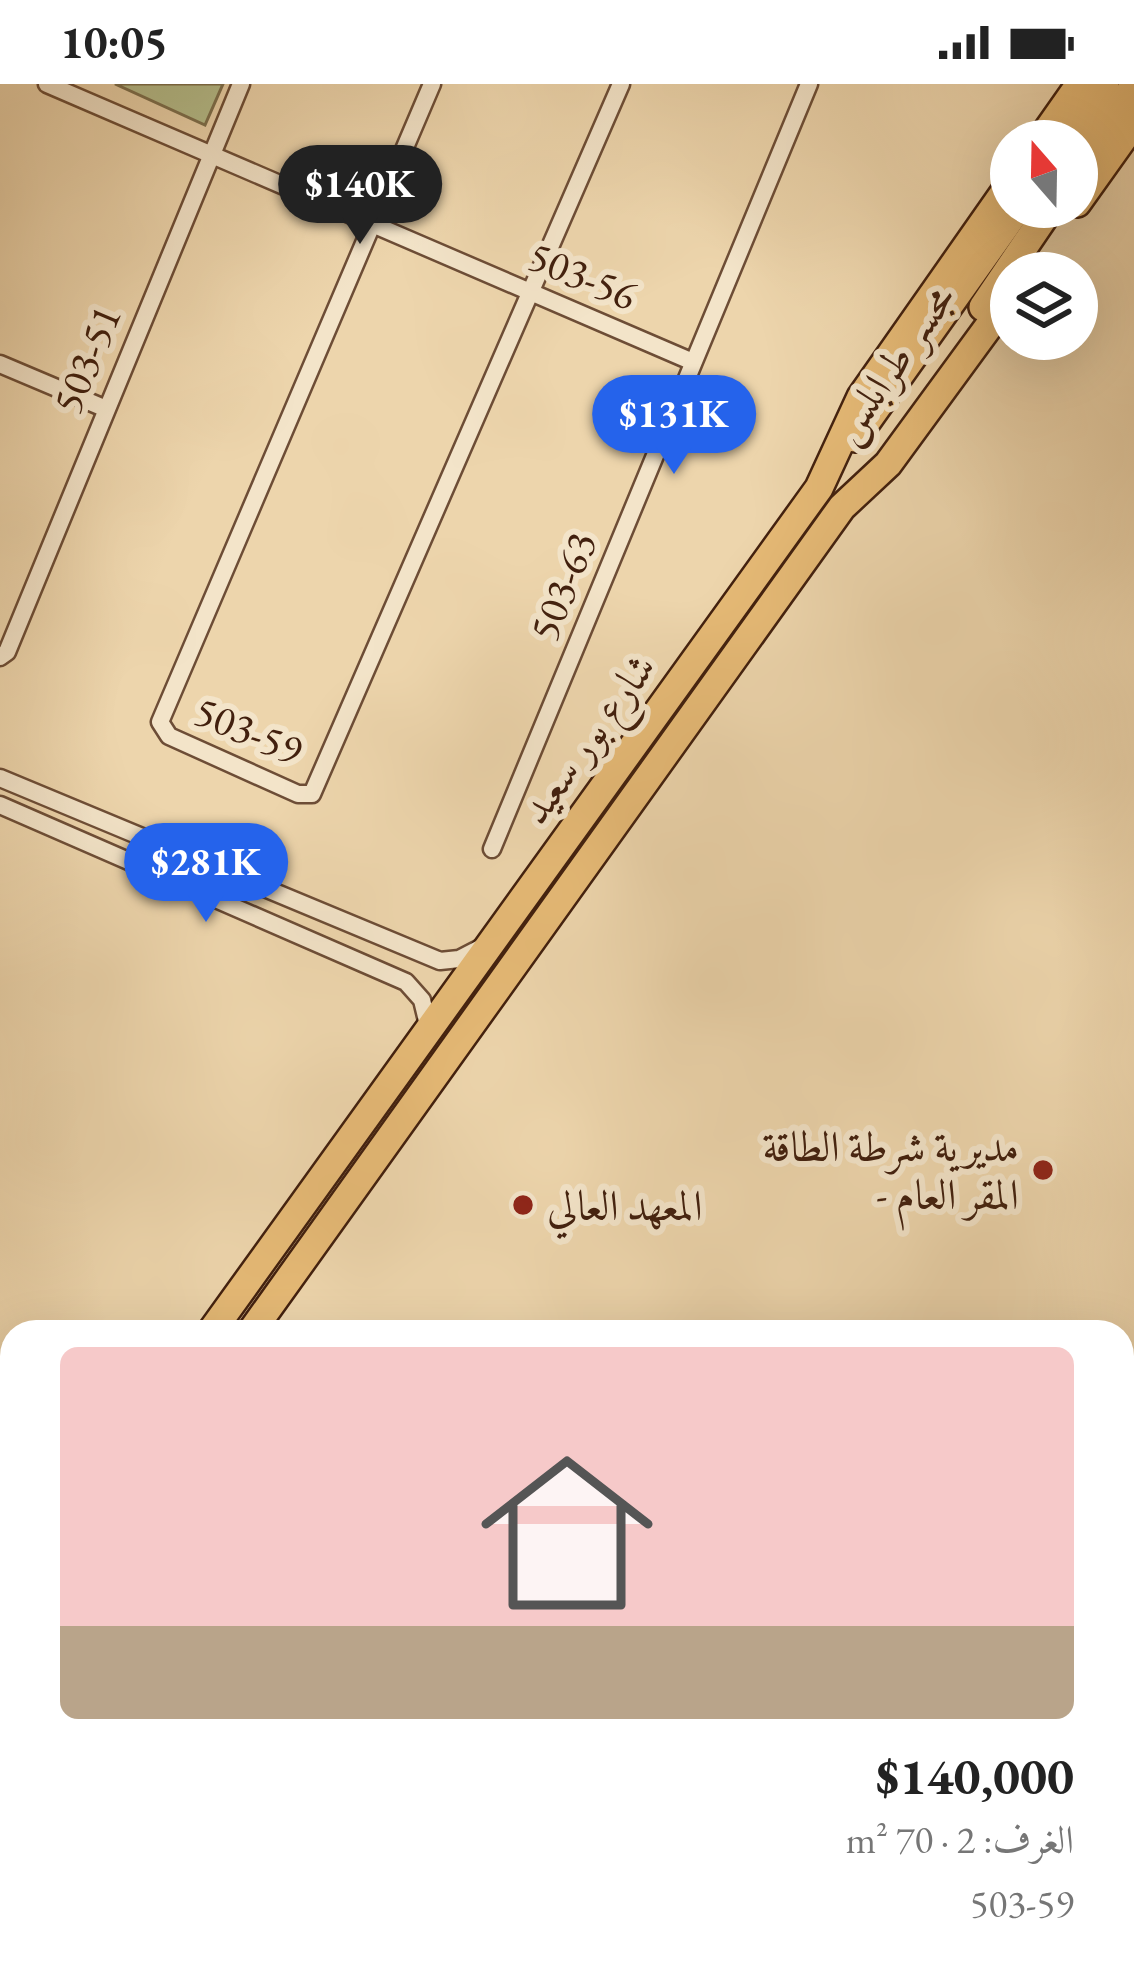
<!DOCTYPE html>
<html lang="ar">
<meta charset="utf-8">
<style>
:root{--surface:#fff;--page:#f6f6f6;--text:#222;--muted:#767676;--accent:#2563eb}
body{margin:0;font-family:"EB Garamond",Amiri,serif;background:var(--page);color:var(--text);direction:rtl;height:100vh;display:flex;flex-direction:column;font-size:45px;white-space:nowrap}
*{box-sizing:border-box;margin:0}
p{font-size:39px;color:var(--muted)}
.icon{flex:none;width:66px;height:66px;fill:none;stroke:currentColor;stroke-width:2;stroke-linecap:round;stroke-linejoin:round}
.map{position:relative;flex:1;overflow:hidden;direction:ltr}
.sheet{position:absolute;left:0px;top:1236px;width:1134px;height:660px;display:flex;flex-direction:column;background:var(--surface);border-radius:36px 36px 0 0;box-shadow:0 12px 48px #0002;direction:rtl}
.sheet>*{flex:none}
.needle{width:78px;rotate:340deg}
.controls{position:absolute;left:990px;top:36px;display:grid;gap:24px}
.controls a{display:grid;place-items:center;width:108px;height:108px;border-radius:50%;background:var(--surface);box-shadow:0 12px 48px #0002;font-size:60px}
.price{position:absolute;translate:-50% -102px;padding:0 27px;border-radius:42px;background:var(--accent);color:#fff;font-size:39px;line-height:78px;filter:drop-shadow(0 3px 6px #0008)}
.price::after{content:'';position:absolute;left:50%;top:72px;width:36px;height:27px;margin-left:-18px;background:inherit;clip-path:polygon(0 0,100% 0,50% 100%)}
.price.current{background:#222;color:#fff}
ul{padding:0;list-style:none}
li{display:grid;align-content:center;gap:24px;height:636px;padding:0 60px}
li span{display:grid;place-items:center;height:372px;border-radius:18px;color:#555}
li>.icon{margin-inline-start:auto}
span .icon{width:216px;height:216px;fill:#fffc;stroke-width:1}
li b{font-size:51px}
.status{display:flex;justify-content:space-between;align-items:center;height:84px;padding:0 60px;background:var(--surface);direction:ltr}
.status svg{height:33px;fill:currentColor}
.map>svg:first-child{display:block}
</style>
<div class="status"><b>10:05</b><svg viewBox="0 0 49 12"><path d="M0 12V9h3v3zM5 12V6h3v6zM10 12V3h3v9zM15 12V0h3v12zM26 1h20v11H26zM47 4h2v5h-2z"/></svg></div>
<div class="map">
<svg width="1134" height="1896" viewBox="0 0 1134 1896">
<rect width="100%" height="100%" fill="#edd5ac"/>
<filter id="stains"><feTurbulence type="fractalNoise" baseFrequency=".00167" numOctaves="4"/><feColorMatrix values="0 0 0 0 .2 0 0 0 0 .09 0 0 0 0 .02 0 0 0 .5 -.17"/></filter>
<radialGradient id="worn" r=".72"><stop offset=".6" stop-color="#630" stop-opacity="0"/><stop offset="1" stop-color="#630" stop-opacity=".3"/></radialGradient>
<polygon fill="#b5be8c" stroke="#7c6f4d" stroke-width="3" points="115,0 223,0 205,41"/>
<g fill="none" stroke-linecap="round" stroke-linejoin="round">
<defs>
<g id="minor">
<polyline points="47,0 693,278"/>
<polyline points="432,0 160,638 169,652 298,710 312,710 621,0"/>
<polyline points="0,280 104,324"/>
<polyline points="0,573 7,568 241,0"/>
<polyline points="0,694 440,877 459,875 486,861"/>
<polyline points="0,721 406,898 422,916 429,945"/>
<polyline points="492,765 809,0"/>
<polyline points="1122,1850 1134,1800"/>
<polyline points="0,1861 12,1866"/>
<polyline points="52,1884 79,1896"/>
<polyline points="406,1896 413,1884"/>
<polyline points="518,1896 523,1884"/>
<polyline points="674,1896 679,1884"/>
<polyline points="1055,1896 1073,1884"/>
</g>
<g id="primary">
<polyline points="1040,57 1080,0"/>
<polyline points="1065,57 1105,0"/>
<polyline points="1077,86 1134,2"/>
<polyline points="1077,119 1134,39"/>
<polyline points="983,223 1051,123"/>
<polyline points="855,354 1019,123"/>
<polyline points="211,1248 819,404 861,313 1011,99"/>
<polyline points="251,1248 842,423 888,380 1011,212"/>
<polyline points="0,1541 12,1524"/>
<polyline points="0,1598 12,1581"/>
</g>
</defs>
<use href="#minor" stroke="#6d4d36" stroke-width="21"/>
<use href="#primary" stroke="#42200e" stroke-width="32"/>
<use href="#minor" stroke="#f3e4c9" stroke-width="16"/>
<use href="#primary" stroke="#e6ba76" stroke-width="27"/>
</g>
<g fill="#8f2418" stroke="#f3e4c9" stroke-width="4.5">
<circle cx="1043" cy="1086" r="12"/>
<circle cx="523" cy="1121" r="12"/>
</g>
<g text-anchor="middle" stroke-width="12" stroke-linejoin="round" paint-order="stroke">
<g font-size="42" fill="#42200e" stroke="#f3e4c9">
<text transform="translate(583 191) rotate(23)" y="15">503-56</text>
<text transform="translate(86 275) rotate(-67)" y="15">503-51</text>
<text transform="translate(892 279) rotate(-55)" y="15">مجسر طرابلس</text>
<text transform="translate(562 502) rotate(-68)" y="15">503-63</text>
<text transform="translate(249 646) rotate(23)" y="15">503-59</text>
<text transform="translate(587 654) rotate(-54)" y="15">شارع بور سعيد</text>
</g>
<g font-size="42" fill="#42200e" stroke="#f3e4c9" text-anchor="end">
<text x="1019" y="1077">مديرية شرطة الطاقة<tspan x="1019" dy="48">- المقر العام</tspan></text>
<text x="547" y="1136" text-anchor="start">المعهد العالي</text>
</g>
</g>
<rect width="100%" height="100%" filter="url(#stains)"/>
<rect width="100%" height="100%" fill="url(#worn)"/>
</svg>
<div class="controls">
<a><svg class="needle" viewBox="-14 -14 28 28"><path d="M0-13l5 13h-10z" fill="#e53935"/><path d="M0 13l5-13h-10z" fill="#767676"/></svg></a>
<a><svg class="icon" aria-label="layers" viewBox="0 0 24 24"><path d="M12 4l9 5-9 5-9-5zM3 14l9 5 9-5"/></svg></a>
</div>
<b class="price current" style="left:360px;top:163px">$140K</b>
<b class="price" style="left:674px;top:393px">$131K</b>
<b class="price" style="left:206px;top:841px">$281K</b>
<section class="sheet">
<ul>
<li><span style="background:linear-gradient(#f6c9c9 75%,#b9a48a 0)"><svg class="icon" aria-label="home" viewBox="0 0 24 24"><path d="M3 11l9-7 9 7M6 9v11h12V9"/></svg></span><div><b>$140,000</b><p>الغرف: 2 · 70 m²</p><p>503-59</p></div></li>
</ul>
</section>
</div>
